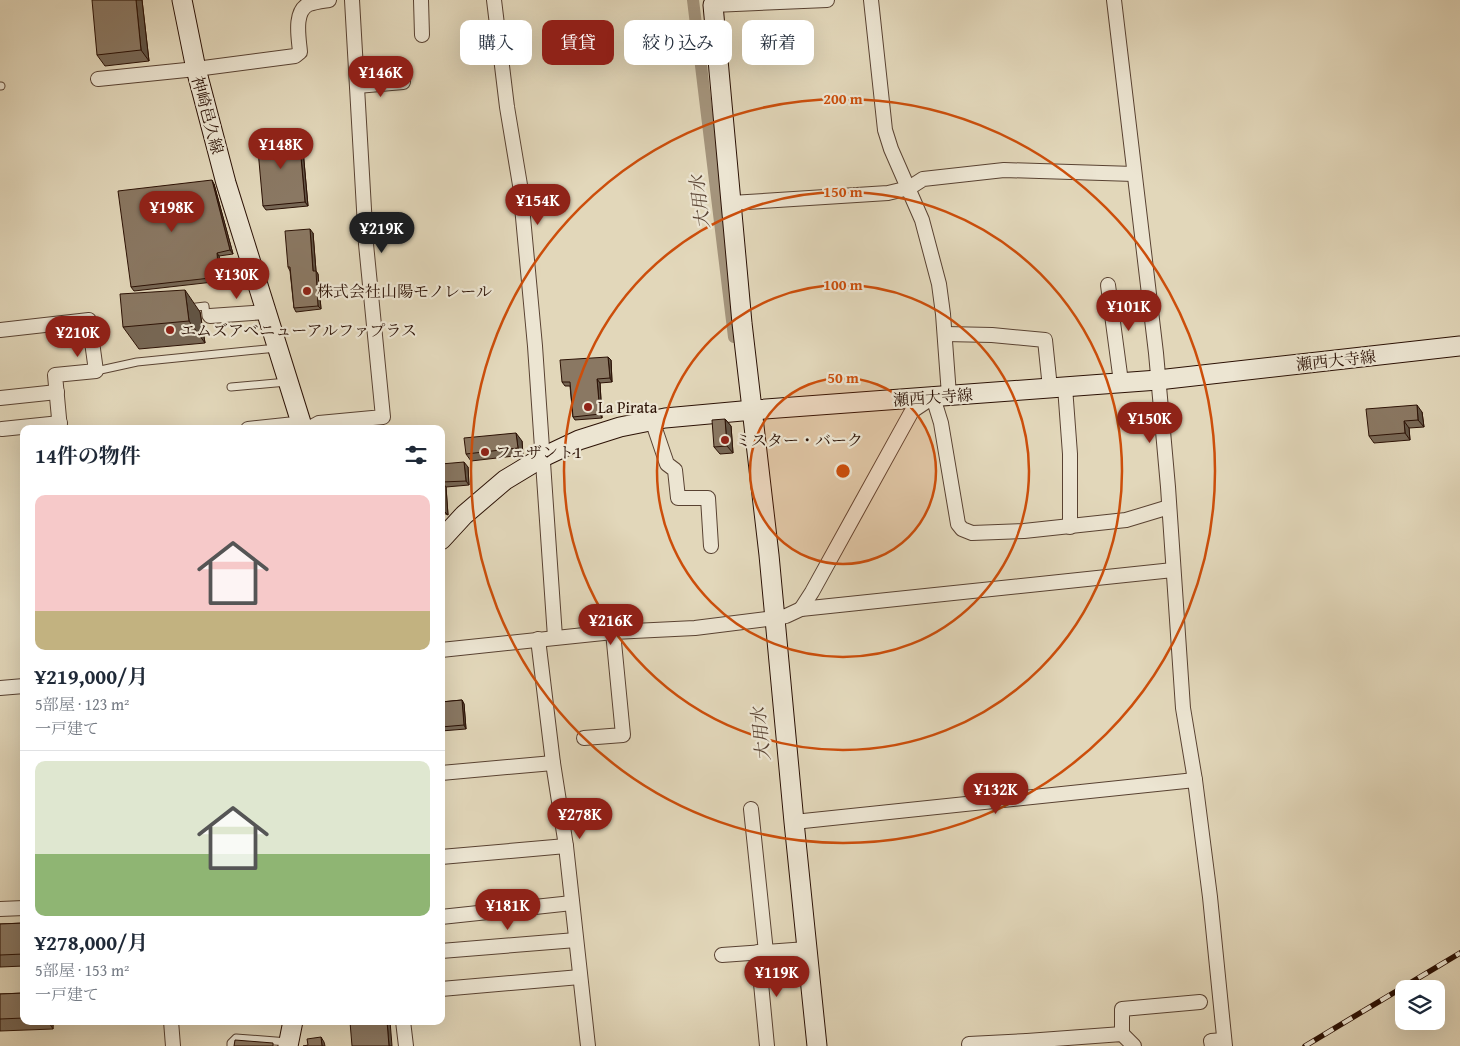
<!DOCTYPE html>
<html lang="ja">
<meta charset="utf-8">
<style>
:root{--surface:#fff;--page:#f6f6f7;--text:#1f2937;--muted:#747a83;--line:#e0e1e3;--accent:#8f2418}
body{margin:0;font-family:"Gentium Book Plus","Noto Serif JP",serif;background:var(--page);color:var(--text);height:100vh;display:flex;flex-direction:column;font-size:19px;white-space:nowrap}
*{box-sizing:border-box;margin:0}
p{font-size:16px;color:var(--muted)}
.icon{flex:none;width:28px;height:28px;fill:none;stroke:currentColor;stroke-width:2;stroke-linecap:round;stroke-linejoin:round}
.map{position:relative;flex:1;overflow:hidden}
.panel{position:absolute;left:20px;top:425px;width:425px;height:600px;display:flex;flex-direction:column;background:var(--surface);border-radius:10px;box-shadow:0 5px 20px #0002}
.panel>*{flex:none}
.top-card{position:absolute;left:460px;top:20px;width:475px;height:45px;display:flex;gap:10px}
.fabs{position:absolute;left:1395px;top:980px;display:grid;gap:10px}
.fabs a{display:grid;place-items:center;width:50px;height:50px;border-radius:10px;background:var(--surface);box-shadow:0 5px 20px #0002;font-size:25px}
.price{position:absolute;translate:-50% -42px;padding:0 11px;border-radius:18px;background:var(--accent);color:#fff;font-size:16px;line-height:32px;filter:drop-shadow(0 1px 2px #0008)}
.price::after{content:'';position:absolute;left:50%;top:30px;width:15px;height:11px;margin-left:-8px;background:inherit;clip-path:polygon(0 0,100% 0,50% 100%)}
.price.on{background:#222;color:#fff}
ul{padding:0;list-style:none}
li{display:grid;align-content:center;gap:10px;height:265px;padding:0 15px}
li+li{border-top:1px solid var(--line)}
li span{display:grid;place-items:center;height:155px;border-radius:10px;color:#555}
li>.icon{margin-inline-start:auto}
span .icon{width:90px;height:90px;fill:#fffc;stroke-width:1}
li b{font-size:21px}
h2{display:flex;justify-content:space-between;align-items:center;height:60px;padding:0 15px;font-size:21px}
.pill{padding:0 18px;border-radius:10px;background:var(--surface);box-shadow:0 5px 20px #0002;font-size:18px;line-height:45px}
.pill.on{background:var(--accent);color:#fff}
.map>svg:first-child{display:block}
</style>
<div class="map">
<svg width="1460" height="1046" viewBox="0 0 1460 1046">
<rect width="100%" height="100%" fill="#e2d7ba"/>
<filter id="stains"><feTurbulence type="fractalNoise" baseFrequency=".004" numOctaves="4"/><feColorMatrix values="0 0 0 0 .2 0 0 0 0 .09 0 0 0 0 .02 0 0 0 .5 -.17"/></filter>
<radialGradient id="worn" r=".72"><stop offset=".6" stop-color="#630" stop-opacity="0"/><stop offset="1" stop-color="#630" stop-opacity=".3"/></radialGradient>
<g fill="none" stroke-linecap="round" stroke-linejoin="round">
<polyline stroke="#a4947c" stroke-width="12" points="693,0 734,337"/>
<defs>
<g id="lane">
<polyline points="0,86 1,86"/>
<polyline points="188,308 205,306 206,316 210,316"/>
<polyline points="96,371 137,362 277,348"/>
<polyline points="231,387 287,382"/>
<polyline points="231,1046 231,1043 236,1038 288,1042"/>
</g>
<g id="street">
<polyline points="421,0 422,35"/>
<polyline points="494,0 507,107 520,185 535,346 555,637"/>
<polyline points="712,0 713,5 827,0"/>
<polyline points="871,0 885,130 891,149 922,220 939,284 943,314 949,395"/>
<polyline points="1114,0 1156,353 1168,487 1183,708 1195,780 1210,897 1225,1046"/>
<path d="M98,79L196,69L295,56L300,52C299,39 293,11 309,4C315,2 323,1 329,0"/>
<polyline points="357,86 403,82"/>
<polyline points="731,203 888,193 909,188 923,179 1004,170 1134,174"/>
<polyline points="1108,285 1121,382"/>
<polyline points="210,316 266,312"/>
<polyline points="0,330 89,320 96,371 55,375 60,429"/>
<polyline points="945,334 992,335 1045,340 1050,388"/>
<polyline points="1065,387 1070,454 1070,527"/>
<polyline points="0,398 57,392"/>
<polyline points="652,420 667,464 675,470 678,498 708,498 711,546"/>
<polyline points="2,429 60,423"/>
<polyline points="248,429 295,424 301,429"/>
<polyline points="308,429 319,423 383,417 366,244 352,0"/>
<polyline points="801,609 812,592 912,411 933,397 941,423 958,524 962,529 972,533 1024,531 1126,520 1169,507"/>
<polyline points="538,639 553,763 566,846 588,1046"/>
<polyline points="441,650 613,632 695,628 775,618 786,616 801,609 1173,570"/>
<polyline points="0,688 24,686"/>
<polyline points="584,738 623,735 613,632"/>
<polyline points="441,773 553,763"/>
<polyline points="751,809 766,952"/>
<polyline points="794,822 1195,780"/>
<polyline points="441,857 566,846"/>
<polyline points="0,909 24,908"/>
<polyline points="441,917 572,903"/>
<polyline points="441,951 576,940"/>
<polyline points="758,952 767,1046"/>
<polyline points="722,955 807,949"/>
<polyline points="441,989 580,977"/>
<polyline points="171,1021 173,1046"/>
<polyline points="403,1021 406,1046"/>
<polyline points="1122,1034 1122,1009 1200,1002"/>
<polyline points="969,1044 1027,1041"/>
<polyline points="1028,1046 1027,1041 1122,1034 1134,1046"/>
<polyline points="1212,1046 1211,1041 1224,1040"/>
</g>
<g id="secondary">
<polyline points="182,0 196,69 226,183 303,429"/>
<polyline points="713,5 742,323 769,555 794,822 817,1046"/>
<polyline points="441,540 464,515 505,480 543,457 579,440 620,427 665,418 753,410 1158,380 1460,346"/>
<polyline points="288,1046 293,1021"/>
</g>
</defs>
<use href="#lane" stroke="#594232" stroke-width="9"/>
<use href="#street" stroke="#594232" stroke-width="16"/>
<use href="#secondary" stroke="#2b1105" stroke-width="21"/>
<use href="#lane" stroke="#ece5d2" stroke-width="7"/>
<use href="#street" stroke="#ece5d2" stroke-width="14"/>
<use href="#secondary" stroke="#ece5d2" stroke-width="19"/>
<defs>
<polyline id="rail" points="1305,1046 1460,953"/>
</defs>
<use href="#rail" stroke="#2b1105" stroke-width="5.5"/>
<use href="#rail" stroke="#ece5d2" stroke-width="4" stroke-dasharray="11" stroke-linecap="butt"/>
</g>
<g fill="#776755" stroke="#2b1105">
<polygon points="142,0 149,61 105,66 97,55"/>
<polygon points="299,135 302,139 308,206 266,210 263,206"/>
<polygon points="214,184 233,254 219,256 222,281 134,291 131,287"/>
<polygon points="313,233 316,271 318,274 321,309 296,312 294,308 290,271 288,267"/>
<polygon points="200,312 205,343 139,349 123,327"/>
<polygon points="611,360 612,382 600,383 602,418 575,420 573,417 570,386 565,386 562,382"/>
<polygon points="1422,412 1424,427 1409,428 1410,440 1374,443 1369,436"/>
<polygon points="725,419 731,426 733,453 720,454 714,447"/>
<polygon points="522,441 523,455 471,461 466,454"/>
<polygon points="441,464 468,467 469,485 446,487 448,515 441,512"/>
<polygon points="462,700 464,704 466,729 441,731 441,702"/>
<polygon points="24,923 24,966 0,967 0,924"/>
<polygon points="24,993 24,1021 53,1021 53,1029 0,1031 0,994"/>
<polygon points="215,1021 244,1021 244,1022 217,1024"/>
</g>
<g fill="#615445" stroke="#2b1105">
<polygon points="136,0 142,0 149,61 141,50"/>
<polygon points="299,135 302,139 308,206 305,202"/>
<polygon points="212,180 214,184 233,254 230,250"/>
<polygon points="310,229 313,233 316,271 318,274 321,309 318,306 313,271"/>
<polygon points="217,253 219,256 222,281 219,277"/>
<polygon points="185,290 200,312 205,343 189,321"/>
<polygon points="608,357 611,360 612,382 610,378"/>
<polygon points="597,379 600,383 602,418 600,414"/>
<polygon points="1417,405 1422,412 1424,427 1418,420"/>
<polygon points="725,419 731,426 733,453 727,446"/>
<polygon points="1404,421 1409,428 1410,440 1405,433"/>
<polygon points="516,433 522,441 523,455 518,448"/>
<polygon points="464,462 468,467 469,485 466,481"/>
<polygon points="442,482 446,487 448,515 444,511"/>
<polygon points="441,616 443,629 441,627"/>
<polygon points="462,700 464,704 466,729 464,725"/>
<polygon points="48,1021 53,1021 53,1029"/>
<polygon points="387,1021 390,1021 392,1046 389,1046"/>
<polygon points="321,1037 324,1042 325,1046 322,1046"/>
</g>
<g fill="#8a7863" stroke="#2b1105">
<polygon points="92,0 136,0 141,50 97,55"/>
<polygon points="299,135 305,202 263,206 257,139"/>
<polygon points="212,180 230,250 217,253 219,277 131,287 118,191"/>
<polygon points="310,229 313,271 316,271 318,306 294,308 290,267 288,267 285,231"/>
<polygon points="185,290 189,321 123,327 120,294"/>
<polygon points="608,357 610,378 597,379 600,414 573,417 570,382 562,382 560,360"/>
<polygon points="1417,405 1418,420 1404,421 1405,433 1369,436 1366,409"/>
<polygon points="725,419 727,446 714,447 712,420"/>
<polygon points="516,433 518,448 466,454 464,438"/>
<polygon points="464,462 466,481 442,482 444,511 441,509 441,464"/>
<polygon points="462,700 464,725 441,727 441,702"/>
<polygon points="24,923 24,954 0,955 0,924"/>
<polygon points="24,993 24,1018 0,1019 0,994"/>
<polygon points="361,1021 387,1021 389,1046 352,1046 350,1022"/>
<polygon points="321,1037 322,1046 303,1046 308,1045 307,1039"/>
<polygon points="235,1040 273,1043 273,1046 234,1046"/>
</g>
<circle cx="843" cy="471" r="93" fill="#cc4e0b" fill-opacity=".12"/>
<g fill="none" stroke="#cc4e0b" stroke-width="2.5">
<circle cx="843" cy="471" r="93"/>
<circle cx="843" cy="471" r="186"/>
<circle cx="843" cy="471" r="279"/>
<circle cx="843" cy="471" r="372"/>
</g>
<g fill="#8f2418" stroke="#ece5d2" stroke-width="2">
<circle cx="307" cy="291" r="5"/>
<circle cx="170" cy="330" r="5"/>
<circle cx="588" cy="407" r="5"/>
<circle cx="725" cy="440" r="5"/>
<circle cx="485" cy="452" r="5"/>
</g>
<g text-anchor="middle" stroke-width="4.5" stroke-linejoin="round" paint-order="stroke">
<g font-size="16" fill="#2b1105" stroke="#ece5d2">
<text transform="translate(208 115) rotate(75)" y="6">神崎邑久線</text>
<text transform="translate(1336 360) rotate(-6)" y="6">瀬西大寺線</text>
<text transform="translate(933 397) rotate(-4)" y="6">瀬西大寺線</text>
</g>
<g font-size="16" fill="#2b1105" stroke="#ece5d2" text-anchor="start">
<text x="317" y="297">株式会社山陽モノレール</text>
<text x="180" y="336">エムズアベニューアルファプラス</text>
<text x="598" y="413">La Pirata</text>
<text x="735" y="446">ミスター・バーク</text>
<text x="495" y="458">フェザント1</text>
</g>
<g font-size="18" font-style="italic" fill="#5b4535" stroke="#ece5d2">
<text transform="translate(700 202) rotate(-97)" y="6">大用水</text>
<text transform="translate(761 734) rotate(-96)" y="6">大用水</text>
</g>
</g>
<circle cx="843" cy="471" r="8" fill="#cc4e0b" stroke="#ece5d2" stroke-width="2.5"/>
<g font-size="15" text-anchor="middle" font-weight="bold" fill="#cc4e0b" stroke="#ece5d2" stroke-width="4.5" stroke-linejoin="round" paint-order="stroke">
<text x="843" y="104">200 m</text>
<text x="843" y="197">150 m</text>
<text x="843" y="290">100 m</text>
<text x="843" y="383">50 m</text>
</g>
<rect width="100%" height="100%" filter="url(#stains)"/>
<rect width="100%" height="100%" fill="url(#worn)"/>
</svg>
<div class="fabs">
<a><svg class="icon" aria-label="layers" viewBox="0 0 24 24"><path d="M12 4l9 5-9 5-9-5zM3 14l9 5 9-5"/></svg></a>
</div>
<b class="price" style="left:381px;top:98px">¥146K</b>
<b class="price" style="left:281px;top:170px">¥148K</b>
<b class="price" style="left:538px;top:226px">¥154K</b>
<b class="price" style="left:172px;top:233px">¥198K</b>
<b class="price on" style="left:382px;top:254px">¥219K</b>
<b class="price" style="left:237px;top:300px">¥130K</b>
<b class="price" style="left:1129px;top:332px">¥101K</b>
<b class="price" style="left:78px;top:358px">¥210K</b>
<b class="price" style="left:1150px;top:444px">¥150K</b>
<b class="price" style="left:611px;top:646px">¥216K</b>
<b class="price" style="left:996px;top:815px">¥132K</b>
<b class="price" style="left:580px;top:840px">¥278K</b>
<b class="price" style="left:508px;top:931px">¥181K</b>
<b class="price" style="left:777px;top:998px">¥119K</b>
<div class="top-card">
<a class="pill">購入</a>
<a class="pill on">賃貸</a>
<a class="pill">絞り込み</a>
<a class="pill">新着</a>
</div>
<section class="panel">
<h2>14件の物件<svg class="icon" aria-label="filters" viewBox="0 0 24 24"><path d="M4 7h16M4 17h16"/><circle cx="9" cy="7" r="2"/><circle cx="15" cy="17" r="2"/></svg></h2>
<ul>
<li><span style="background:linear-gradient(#f6c9c9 75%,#c2b280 0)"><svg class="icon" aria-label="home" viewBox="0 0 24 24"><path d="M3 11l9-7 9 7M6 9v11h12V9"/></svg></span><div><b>¥219,000/月</b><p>5部屋 · 123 m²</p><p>一戸建て</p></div></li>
<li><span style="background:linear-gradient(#dfe7d0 60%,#8fb573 0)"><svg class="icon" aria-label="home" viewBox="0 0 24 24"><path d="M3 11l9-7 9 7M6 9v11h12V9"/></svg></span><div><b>¥278,000/月</b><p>5部屋 · 153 m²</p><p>一戸建て</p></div></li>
</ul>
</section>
</div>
